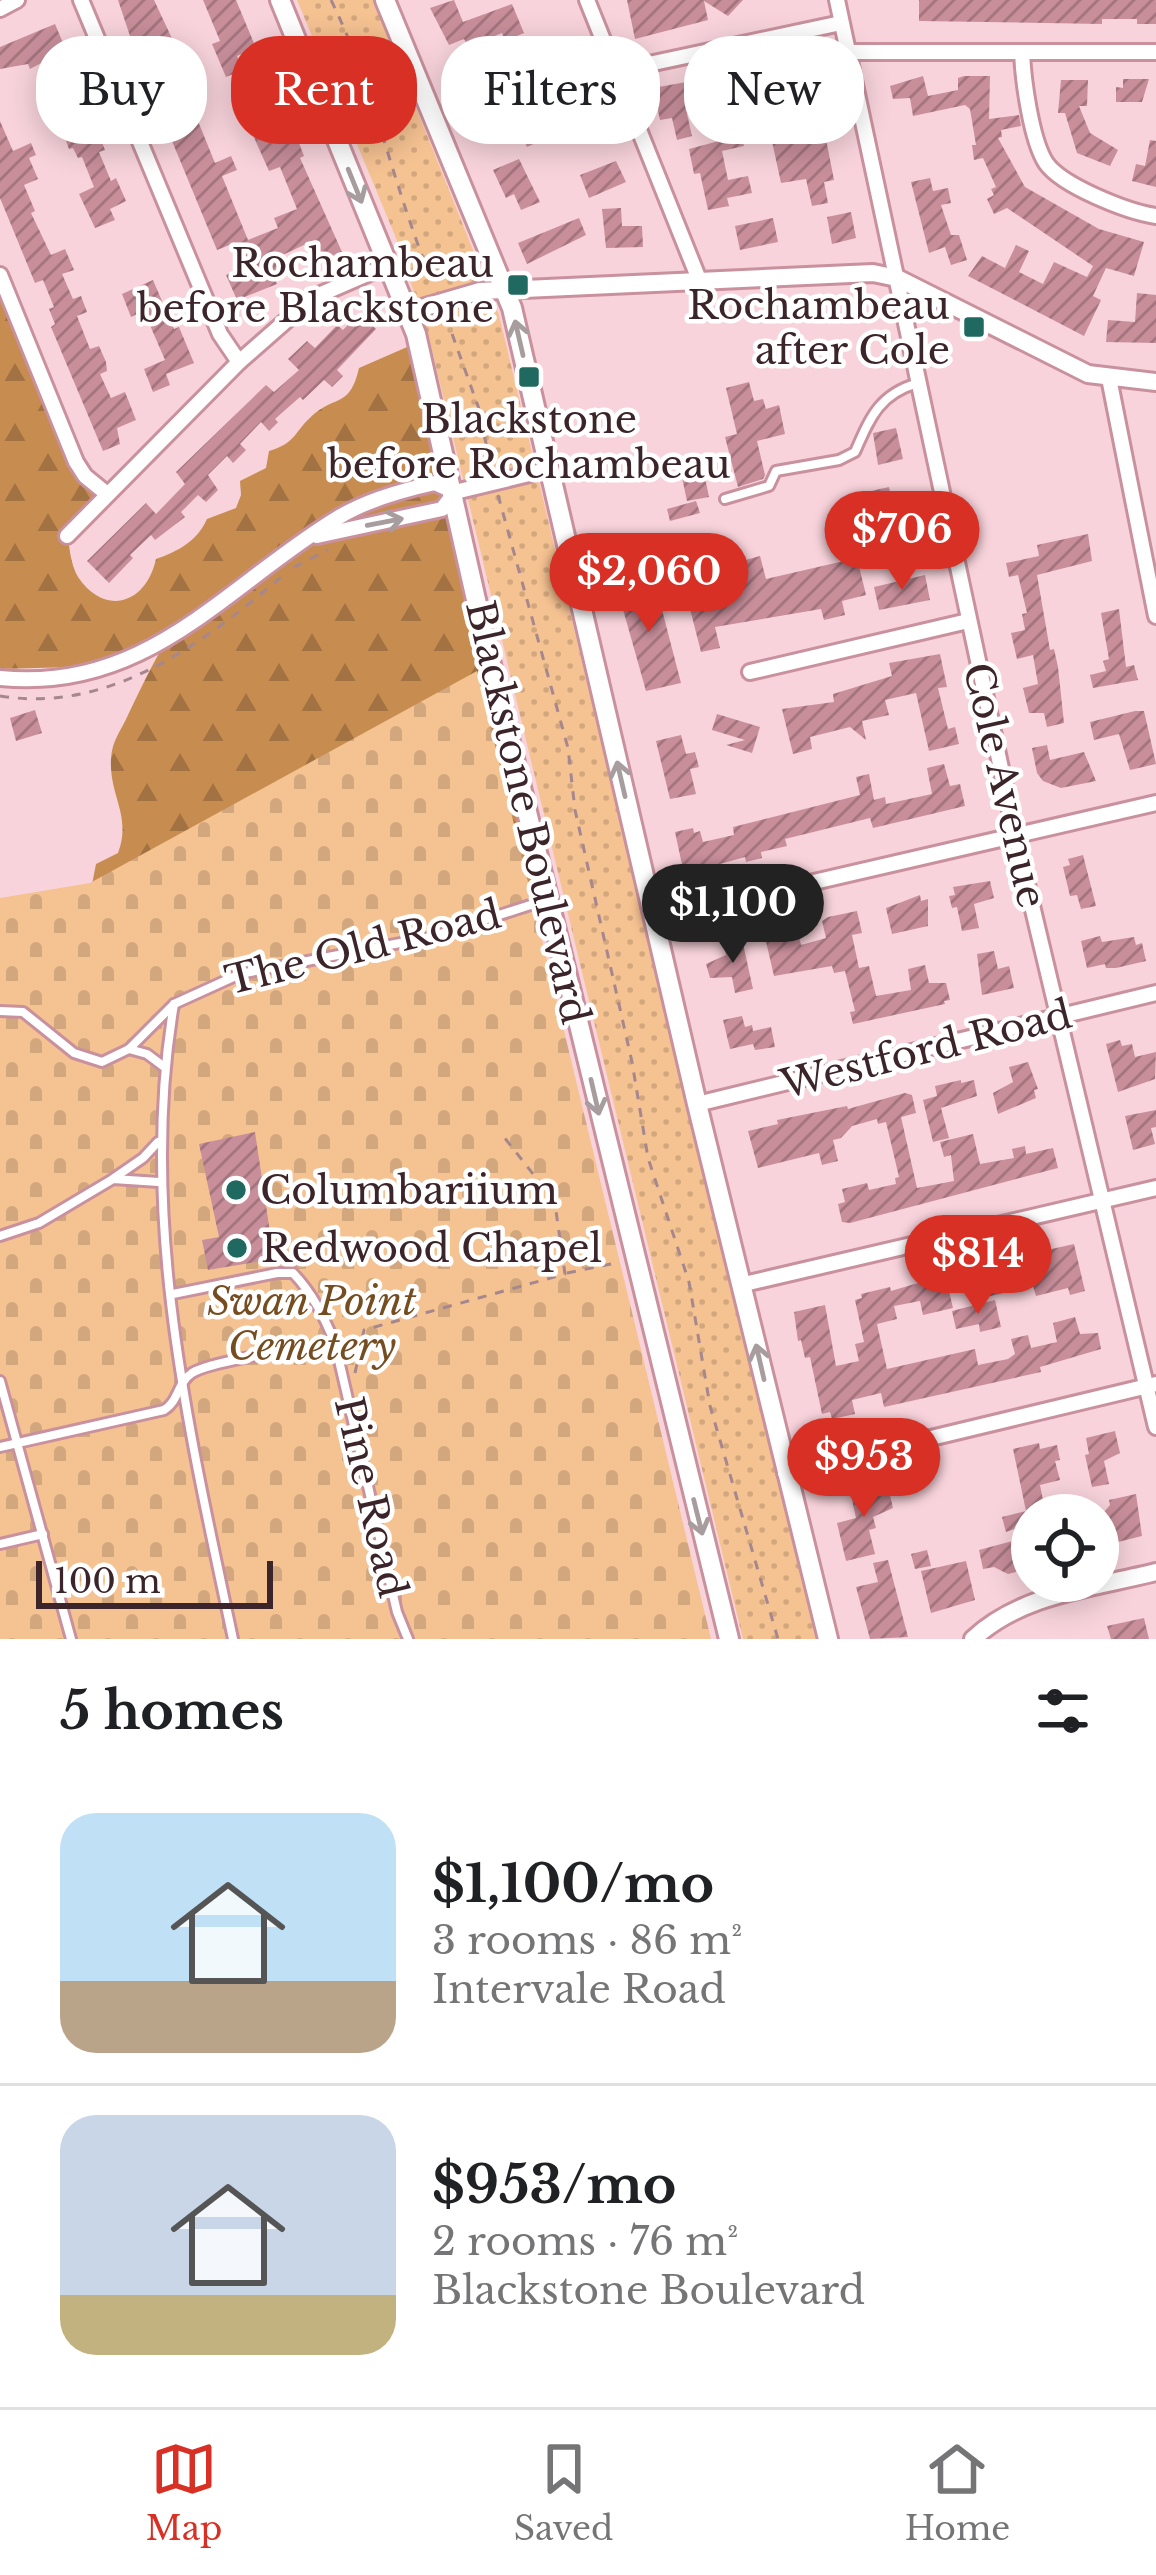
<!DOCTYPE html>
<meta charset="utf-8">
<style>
:root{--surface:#fff;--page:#f6f6f6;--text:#202124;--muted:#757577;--line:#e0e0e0;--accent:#d93025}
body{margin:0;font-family:"Libre Baskerville",serif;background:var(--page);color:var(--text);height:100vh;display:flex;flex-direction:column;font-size:45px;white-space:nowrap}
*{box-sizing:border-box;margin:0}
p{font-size:39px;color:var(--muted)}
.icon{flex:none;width:66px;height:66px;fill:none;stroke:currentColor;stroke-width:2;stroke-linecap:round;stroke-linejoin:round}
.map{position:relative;height:1639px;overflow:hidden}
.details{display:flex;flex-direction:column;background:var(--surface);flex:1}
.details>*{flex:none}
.banner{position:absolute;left:36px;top:36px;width:1086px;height:108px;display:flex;gap:24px}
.buttons{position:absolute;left:1011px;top:1494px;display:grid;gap:24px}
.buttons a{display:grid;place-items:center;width:108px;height:108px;border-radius:50%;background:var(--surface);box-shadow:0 6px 30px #0003;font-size:60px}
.scale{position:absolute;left:36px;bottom:30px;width:237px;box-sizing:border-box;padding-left:12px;border:6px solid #3c252a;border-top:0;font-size:33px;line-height:42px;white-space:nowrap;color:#3c252a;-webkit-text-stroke:9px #fff;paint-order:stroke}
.price{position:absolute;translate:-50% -102px;padding:0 27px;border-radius:42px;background:var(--accent);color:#fff;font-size:39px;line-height:78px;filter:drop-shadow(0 3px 6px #0008)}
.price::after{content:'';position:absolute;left:50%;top:72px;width:36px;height:27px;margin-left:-18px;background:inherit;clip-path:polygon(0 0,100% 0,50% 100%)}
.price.on{background:#222;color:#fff}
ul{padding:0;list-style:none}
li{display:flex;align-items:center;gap:36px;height:300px;padding:0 60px}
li+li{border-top:3px solid var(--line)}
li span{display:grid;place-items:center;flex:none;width:336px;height:240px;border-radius:36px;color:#555}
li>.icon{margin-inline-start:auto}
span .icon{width:144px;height:144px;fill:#fffc;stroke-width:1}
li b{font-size:51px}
h2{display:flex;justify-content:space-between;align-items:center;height:144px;padding:0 60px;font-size:51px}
.tag{padding:0 42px;border-radius:48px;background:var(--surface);box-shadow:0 6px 30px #0003;font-size:42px;line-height:108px}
.tag.on{background:var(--accent);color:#fff}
.dock{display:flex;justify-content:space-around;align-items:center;height:168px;border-top:3px solid var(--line);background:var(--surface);font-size:33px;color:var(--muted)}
.dock a{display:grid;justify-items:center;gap:6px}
.dock .on{color:var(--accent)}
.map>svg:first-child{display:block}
</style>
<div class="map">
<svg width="1156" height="1639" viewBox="0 0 1156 1639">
<defs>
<pattern id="forest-firs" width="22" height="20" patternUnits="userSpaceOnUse" patternTransform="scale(3)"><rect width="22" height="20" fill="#c78c4f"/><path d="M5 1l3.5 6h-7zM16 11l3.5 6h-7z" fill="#a37242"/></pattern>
<pattern id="cemetery-stones" width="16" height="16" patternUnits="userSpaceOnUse" patternTransform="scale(3)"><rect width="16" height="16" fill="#f5c292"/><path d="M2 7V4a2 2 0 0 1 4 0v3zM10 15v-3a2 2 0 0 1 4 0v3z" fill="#d3a77e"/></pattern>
<pattern id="park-dots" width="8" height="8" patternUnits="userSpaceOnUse" patternTransform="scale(3)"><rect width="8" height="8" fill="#f5c292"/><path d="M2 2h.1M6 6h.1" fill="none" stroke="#d3a77e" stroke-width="1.8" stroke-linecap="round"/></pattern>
<pattern id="building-hatch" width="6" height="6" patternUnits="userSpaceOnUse" patternTransform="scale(3)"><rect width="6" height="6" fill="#c88f9b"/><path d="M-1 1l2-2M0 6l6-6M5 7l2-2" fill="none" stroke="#a4757f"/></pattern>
</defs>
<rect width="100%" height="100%" fill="#f8d3db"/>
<path fill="url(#forest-firs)" d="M0,289C27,358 45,441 100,492L67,528C69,544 70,564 78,577C105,617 146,604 156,559C179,551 197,541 207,519L236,508L241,495L240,481L266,468L269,451C297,443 294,431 314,414C337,395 350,407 359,368L414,344L546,893L498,905L85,920L96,864L118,853C132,816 109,796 111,759C112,740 121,731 128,715C141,688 152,664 168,638L73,667L0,669Z"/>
<polygon fill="url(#cemetery-stones)" points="477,671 711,1639 0,1639 0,898 90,883"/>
<polygon fill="url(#park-dots)" points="297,0 373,0 499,315 816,1639 743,1639 429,338 396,238"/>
<g fill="url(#building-hatch)">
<polygon points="118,0 154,0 176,47 169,50 215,163 231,156 237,170 222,176 248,240 278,228 274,218 297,209 280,167 269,171 244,115 259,109 268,129 290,120 304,156 300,158 342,252 314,264 304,245 274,259 279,272 273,275 277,284 237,300 226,275 242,268 232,244 217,250 172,141 178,139 142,62 139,63"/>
<polygon points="203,0 236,0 256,48 237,56 243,70 226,77 212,44 220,41"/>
<polygon points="454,0 463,22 512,4 524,33 505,41 502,33 480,42 479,39 467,44 464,39 449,45 430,8"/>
<polygon points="627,0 743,0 728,16 704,1 708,20 635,39"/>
<polygon points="919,0 1156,0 1156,24 1137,24 1137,19 1102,19 1102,24 919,21"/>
<polygon points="55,24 66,50 30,69 28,64 0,69 0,47"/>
<polygon points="806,54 813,55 817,71 813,72 834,180 824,182 828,203 812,206 806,179 781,183 765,109 796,102 791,79 693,102 695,112 687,114 692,136 677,140 672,118 660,120 653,88 781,65 780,60"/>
<polygon points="577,61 601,118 577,128 567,115 542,125 531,100 497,114 499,118 484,124 469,91 500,77 503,85 537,71 538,74"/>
<polygon points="269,70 280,98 251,110 239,82"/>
<polygon points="76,76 105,150 99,152 111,181 116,178 126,201 110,209 115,220 95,228 79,194 94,187 82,157 78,158 73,148 69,149 60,125 49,128 42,110 50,106 44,90"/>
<polygon points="923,76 928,96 958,90 958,78 964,76 990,76 989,119 1019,115 1021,126 1001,130 1002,137 998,138 1025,187 1099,229 1144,242 1134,276 1106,268 1093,296 1101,300 1084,336 968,276 982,256 1005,268 1016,245 1029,251 1019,272 1043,284 1054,262 1087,277 1093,266 1007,208 994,214 987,199 994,195 991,189 996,187 983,158 974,160 972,145 976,145 970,109 965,105 913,116 910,98 893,99 890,86"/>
<polygon points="1123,79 1149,79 1142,102 1116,102 1116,87 1123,88"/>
<polygon points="1061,80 1088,80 1087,106 1079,106 1090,133 1118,150 1110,166 1077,153 1065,113 1058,113"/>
<polygon points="737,115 744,146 722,151 728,180 748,176 752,193 727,198 729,206 708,210 700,173 694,174 689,149 719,141 714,119"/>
<polygon points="0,121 13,151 31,143 36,155 29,158 38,179 24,185 35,211 31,213 51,255 65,249 74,270 62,274 73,299 81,296 87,312 77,316 90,349 99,346 106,362 107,371 100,374 111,398 125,392 136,420 117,428 120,444 103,451 51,327 55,324 49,309 54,307 43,280 35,283 0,198"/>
<polygon points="535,124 542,140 527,147 520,131"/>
<polygon points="1150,140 1156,141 1156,187 1132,181 1136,164 1145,166"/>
<polygon points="519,159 540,202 521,210 514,194 506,198 493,170"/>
<polygon points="616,161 626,182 589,198 580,175"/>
<polygon points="930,178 933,191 948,188 951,203 941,205 951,235 959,235 967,260 951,265 945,247 929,253 911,182"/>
<polygon points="621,208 622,226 642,226 643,247 606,248 602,209"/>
<polygon points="851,212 856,238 832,244 827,217"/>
<polygon points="579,218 586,235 527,264 518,243"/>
<polygon points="773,218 778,242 740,250 735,226"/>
<polygon points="153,280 174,329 179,327 194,363 166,374 170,385 153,392 144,369 165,360 149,323 142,326 137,314 131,317 122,294"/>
<polygon points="1137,293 1156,295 1156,343 1106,342 1108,320 1135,322"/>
<polygon points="359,313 376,329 337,370 343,376 332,387 324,380 303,400 300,397 275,419 278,422 269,431 261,422 240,444 246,450 233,463 227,456 208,475 218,490 206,502 198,495 181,512 185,517 155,540 151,535 130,555 133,558 109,583 87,561 146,503 156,514 185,484 176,472 266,385 274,392 299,370 288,359 307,341 315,348 337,325 343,330"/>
<polygon points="749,382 754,401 763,399 766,409 779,405 785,434 757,441 765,475 763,479 738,487 725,437 737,434 726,388"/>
<polygon points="896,428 903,459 878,465 873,433"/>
<polygon points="702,463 709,497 687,501 680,468"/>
<polygon points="889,487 895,516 898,515 902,530 912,534 916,552 884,557 881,544 875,545 862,493"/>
<polygon points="696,501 700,513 670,521 667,509"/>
<polygon points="1088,534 1092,561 1037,575 1050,650 1054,649 1058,667 1064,723 1047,727 1044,713 1029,713 1023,688 1038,684 1033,655 1017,659 1011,633 1025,630 1022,614 1027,613 1018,575 1009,577 1006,563 1039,556 1037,545"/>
<polygon points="760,556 766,579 857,558 866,595 842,601 845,615 824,620 821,609 715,627 720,648 701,652 688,601 701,588 714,589 747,581 742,561"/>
<polygon points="925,575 930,600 879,610 874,587"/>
<polygon points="654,579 681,683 646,691 617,588"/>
<polygon points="1119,609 1126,667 1134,665 1138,680 1093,688 1090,675 1106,671 1103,661 1109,659 1101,613"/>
<polygon points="940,654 947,687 938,688 948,729 955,727 959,744 929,751 916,693 885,700 889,715 862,721 866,740 850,727 810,737 812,749 793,754 782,709 834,702 833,694 892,676 889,663"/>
<polygon points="35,710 42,733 16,741 10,718"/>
<polygon points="1135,711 1144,711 1156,764 1130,770 1119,734 1094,740 1090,722"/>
<polygon points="717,714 760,727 752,753 726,745 745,740 712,730"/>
<polygon points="681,735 686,754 695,752 699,767 690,769 696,794 670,799 656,741"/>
<polygon points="1047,745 1050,760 1084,752 1096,781 1061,788 1043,781 1037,773 1032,748"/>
<polygon points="944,764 950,786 960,784 965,806 873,828 870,818 785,839 787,846 761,852 762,858 746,862 745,857 713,866 714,871 700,875 698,869 684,874 675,832 693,828 694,833 700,831 703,842 734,835 733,827 860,795 856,777 869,774 874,800 885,797 886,804 932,794 927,768"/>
<polygon points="1083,855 1096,906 1081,909 1077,895 1070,896 1063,867 1070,865 1068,859"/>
<polygon points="990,881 994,898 974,904 979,928 962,931 957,907 952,908 949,896 955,895 953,887"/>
<polygon points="920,895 921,901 928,899 928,926 892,934 886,908"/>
<polygon points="857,911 862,933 852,935 859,968 869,966 876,996 911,990 908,969 925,965 929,983 946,983 950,1000 944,1001 945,1004 853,1024 850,1012 855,1011 845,971 834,973 832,966 774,976 764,933 796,925 801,945 826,938 822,921 828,917"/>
<polygon points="1100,936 1102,942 1134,937 1136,945 1142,943 1146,961 1116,968 1106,968 1105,964 1087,968 1081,941"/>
<polygon points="742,939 753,989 735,993 732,977 710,978 706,964 726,955 723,943"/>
<polygon points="994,951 998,969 1009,966 1014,988 982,995 977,954"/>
<polygon points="742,1016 745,1027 752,1025 753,1031 771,1027 775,1047 755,1050 753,1044 730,1049 723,1020"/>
<polygon points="1120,1040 1122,1046 1132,1044 1135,1057 1156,1052 1155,1079 1118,1092 1106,1044"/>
<polygon points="1028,1062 1038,1089 1034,1090 1036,1098 998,1114 993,1093 1013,1082 1009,1067"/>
<polygon points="961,1080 961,1083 974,1080 977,1096 941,1108 949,1138 933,1142 923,1100 937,1096 935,1086"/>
<polygon points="905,1093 912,1095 916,1113 901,1117 917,1188 954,1181 951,1155 944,1157 940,1142 973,1134 980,1164 1014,1158 1012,1149 1025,1146 1026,1154 1053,1148 1058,1168 850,1223 842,1222 838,1204 845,1202 842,1189 867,1183 869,1190 896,1184 895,1178 899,1177 886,1122 878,1124 877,1119 852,1126 841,1138 833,1140 838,1161 822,1165 819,1153 758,1168 748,1131 778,1124 777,1120 847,1106 848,1109"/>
<polygon points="1156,1110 1156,1127 1151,1128 1155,1144 1133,1150 1125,1116"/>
<polygon points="255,1132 274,1259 208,1270 202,1240 219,1237 199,1144"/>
<polygon points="1074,1244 1085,1291 1070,1295 1068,1288 1036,1296 1033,1286 987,1297 980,1265"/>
<polygon points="945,1275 953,1308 923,1315 920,1301 894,1306 897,1319 877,1324 887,1369 975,1349 978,1365 1008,1359 1015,1354 1011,1339 1028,1335 1031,1348 1057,1342 1053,1323 1075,1317 1080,1334 1098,1333 1101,1349 1040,1367 1041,1372 884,1407 881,1393 852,1400 855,1414 832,1419 830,1412 822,1414 810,1357 805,1358 801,1340 798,1341 794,1312 825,1305 836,1366 859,1361 855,1344 864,1342 855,1300 862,1298 861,1294 890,1287 891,1291"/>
<polygon points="995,1300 1001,1327 980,1332 979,1324 956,1329 952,1311"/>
<polygon points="1115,1431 1120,1453 1104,1461 1109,1484 1092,1487 1085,1455 1089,1454 1086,1438"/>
<polygon points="1039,1443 1040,1449 1057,1445 1060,1460 1055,1461 1060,1480 1040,1485 1046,1515 1032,1515 1032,1523 1006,1532 1002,1517 1026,1511 1013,1449"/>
<polygon points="887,1482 893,1508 873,1517 876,1528 869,1530 875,1554 846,1561 837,1523 856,1518 850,1490"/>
<polygon points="1136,1494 1142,1536 1098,1547 1098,1519 1110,1505 1109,1500"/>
<polygon points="1020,1539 1026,1563 1019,1565 1020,1571 1008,1574 994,1567 983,1569 979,1550"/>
<polygon points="927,1550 931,1566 915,1569 911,1554"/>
<polygon points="888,1560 908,1637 870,1639 856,1587 878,1582 873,1563"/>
<polygon points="966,1561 975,1600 931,1613 921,1571"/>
<polygon points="1144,1618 1149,1639 1111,1639 1107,1626"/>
</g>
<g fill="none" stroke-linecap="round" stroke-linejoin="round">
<defs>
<g id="service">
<path d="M725,499L769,486L776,471L839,460L855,452C870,418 879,394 918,383"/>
<path d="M174,1004C138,1216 189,1431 233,1639"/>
<polyline points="0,1011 23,1012 74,1053 102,1062 129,1049 174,1004 240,974 431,937 549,899"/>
<polyline points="129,1049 147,1054 163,1066"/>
<polyline points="114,1178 143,1158 158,1142"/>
<polyline points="0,1236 39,1223 113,1179 159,1182"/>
<path d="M173,1294L277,1273H293C313,1294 324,1317 335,1343L397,1612L408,1639"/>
<polyline points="0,1381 71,1639"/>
<path d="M0,1447L164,1410C179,1401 177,1383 192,1373C214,1360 305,1348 335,1343"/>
<polyline points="0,1544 43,1534"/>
</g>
<g id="minor">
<polyline points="81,0 220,334 239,362"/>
<polyline points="587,0 700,282"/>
<polyline points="837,0 1015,834 1156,1427"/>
<polyline points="0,9 17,0"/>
<polyline points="849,52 1156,52"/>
<path d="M1022,52C1023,79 1031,140 1046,163C1062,186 1128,212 1156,216"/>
<polyline points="616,71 841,23"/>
<polyline points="0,275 76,462 85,476 107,494"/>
<polyline points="1109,378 1156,616"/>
<polyline points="67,536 239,362 312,298 388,265"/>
<polyline points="317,536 442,509 455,492 550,469"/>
<polyline points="750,672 968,621"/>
<path d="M0,678C148,693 226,585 339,517C367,500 403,490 435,483L455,492"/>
<polyline points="654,919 1156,803"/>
<polyline points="697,1104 1156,993"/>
<polyline points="740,1285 1156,1188"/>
<polyline points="785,1473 1156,1384"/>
</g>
<g id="tertiary">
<polyline points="408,312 480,291 873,273 897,278 1088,374 1156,382"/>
<path d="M973,1639C1022,1593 1094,1588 1156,1572"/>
</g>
<g id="secondary">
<polyline points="280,0 416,334 486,644 729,1639"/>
<polyline points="385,0 512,308 697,1104 828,1639"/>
</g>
</defs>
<use href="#service" stroke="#c9919d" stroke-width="14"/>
<use href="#minor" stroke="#c9919d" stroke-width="20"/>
<use href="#tertiary" stroke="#c9919d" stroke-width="22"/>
<use href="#secondary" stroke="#c9919d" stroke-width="24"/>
<g stroke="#a5878d" stroke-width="3" stroke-dasharray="9 9" stroke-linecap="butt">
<path d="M331,0C376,91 394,192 434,285"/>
<polyline points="446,317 479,409 491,468"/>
<polyline points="498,495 568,748 575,810 632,1062 648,1158 689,1282 710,1406 778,1639"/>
<polyline points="294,567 328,550"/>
<path d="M0,696C112,714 206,641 286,573"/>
<polyline points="567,1273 616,1263"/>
<polyline points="355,1373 364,1330 565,1274 556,1211 541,1184 500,1132"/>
</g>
<use href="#service" stroke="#fff" stroke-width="8"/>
<use href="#minor" stroke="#fff" stroke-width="14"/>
<use href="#tertiary" stroke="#fff" stroke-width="16"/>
<use href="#secondary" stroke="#fff" stroke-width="18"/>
</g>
<defs><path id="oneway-shaft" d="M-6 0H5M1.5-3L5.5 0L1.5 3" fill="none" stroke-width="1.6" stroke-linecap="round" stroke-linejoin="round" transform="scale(3)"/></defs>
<g stroke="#a79d9f">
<use href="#oneway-shaft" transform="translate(355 186) rotate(68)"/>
<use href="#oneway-shaft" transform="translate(519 338) rotate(-103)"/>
<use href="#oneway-shaft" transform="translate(385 522) rotate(-11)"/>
<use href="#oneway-shaft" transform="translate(621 779) rotate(-103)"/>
<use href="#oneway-shaft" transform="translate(595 1097) rotate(77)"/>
<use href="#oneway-shaft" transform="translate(760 1362) rotate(-103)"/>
<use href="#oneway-shaft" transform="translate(698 1517) rotate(76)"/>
</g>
<g fill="#206961" stroke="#fff" stroke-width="4.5">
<rect x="506" y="273" width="24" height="24" rx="6"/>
<rect x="962" y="315" width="24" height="24" rx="6"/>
<rect x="517" y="365" width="24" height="24" rx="6"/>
<circle cx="236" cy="1190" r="12"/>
<circle cx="237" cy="1248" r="12"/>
</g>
<g text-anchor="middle" stroke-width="9" stroke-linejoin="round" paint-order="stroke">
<g font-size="39" fill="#3c252a" stroke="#fff" text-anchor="end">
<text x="494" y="277">Rochambeau<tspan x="494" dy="45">before Blackstone</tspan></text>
<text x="950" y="319">Rochambeau<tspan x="950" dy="45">after Cole</tspan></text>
<text x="529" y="433" text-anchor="middle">Blackstone<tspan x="529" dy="45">before Rochambeau</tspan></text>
<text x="260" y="1204" text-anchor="start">Columbariium</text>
<text x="261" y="1262" text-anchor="start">Redwood Chapel</text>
</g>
<g font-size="39" fill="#3c252a" stroke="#fff">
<text transform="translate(1005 785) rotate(77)" y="14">Cole Avenue</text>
<text transform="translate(528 812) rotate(77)" y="14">Blackstone Boulevard</text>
<text transform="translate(363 947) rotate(-14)" y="14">The Old Road</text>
<text transform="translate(926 1049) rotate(-14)" y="14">Westford Road</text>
<text transform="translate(371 1497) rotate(77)" y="14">Pine Road</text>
</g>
<g font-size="39" font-style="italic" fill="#764d20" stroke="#fff">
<text x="312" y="1315">Swan Point<tspan x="312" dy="45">Cemetery</tspan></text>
</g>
</g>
</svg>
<div class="buttons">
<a><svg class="icon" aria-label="locate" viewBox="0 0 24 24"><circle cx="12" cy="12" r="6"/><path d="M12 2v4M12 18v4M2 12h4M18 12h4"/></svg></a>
</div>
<div class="scale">100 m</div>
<b class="price" style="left:902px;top:593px">$706</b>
<b class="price" style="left:649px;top:635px">$2,060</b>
<b class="price on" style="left:733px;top:966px">$1,100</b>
<b class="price" style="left:978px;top:1317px">$814</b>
<b class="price" style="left:864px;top:1520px">$953</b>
<div class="banner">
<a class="tag">Buy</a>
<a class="tag on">Rent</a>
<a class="tag">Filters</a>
<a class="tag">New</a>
</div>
</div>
<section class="details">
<h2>5 homes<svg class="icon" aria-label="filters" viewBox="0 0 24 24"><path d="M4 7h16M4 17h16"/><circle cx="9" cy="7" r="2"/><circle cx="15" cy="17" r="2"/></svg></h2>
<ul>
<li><span style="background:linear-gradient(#bfe0f5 70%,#b9a48a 0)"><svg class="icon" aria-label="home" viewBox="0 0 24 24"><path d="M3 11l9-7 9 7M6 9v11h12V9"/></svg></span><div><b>$1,100/mo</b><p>3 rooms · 86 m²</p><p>Intervale Road</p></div></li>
<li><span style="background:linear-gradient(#c9d6e8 75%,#c2b280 0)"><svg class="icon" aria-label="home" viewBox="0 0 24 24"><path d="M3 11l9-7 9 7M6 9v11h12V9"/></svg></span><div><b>$953/mo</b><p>2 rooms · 76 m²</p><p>Blackstone Boulevard</p></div></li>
</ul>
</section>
<nav class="dock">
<a class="on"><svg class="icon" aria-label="map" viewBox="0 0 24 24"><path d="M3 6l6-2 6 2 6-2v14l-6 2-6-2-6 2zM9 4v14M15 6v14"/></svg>Map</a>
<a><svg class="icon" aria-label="saved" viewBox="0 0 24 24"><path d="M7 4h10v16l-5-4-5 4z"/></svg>Saved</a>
<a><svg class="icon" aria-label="home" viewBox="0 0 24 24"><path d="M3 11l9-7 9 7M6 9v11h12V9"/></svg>Home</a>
</nav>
